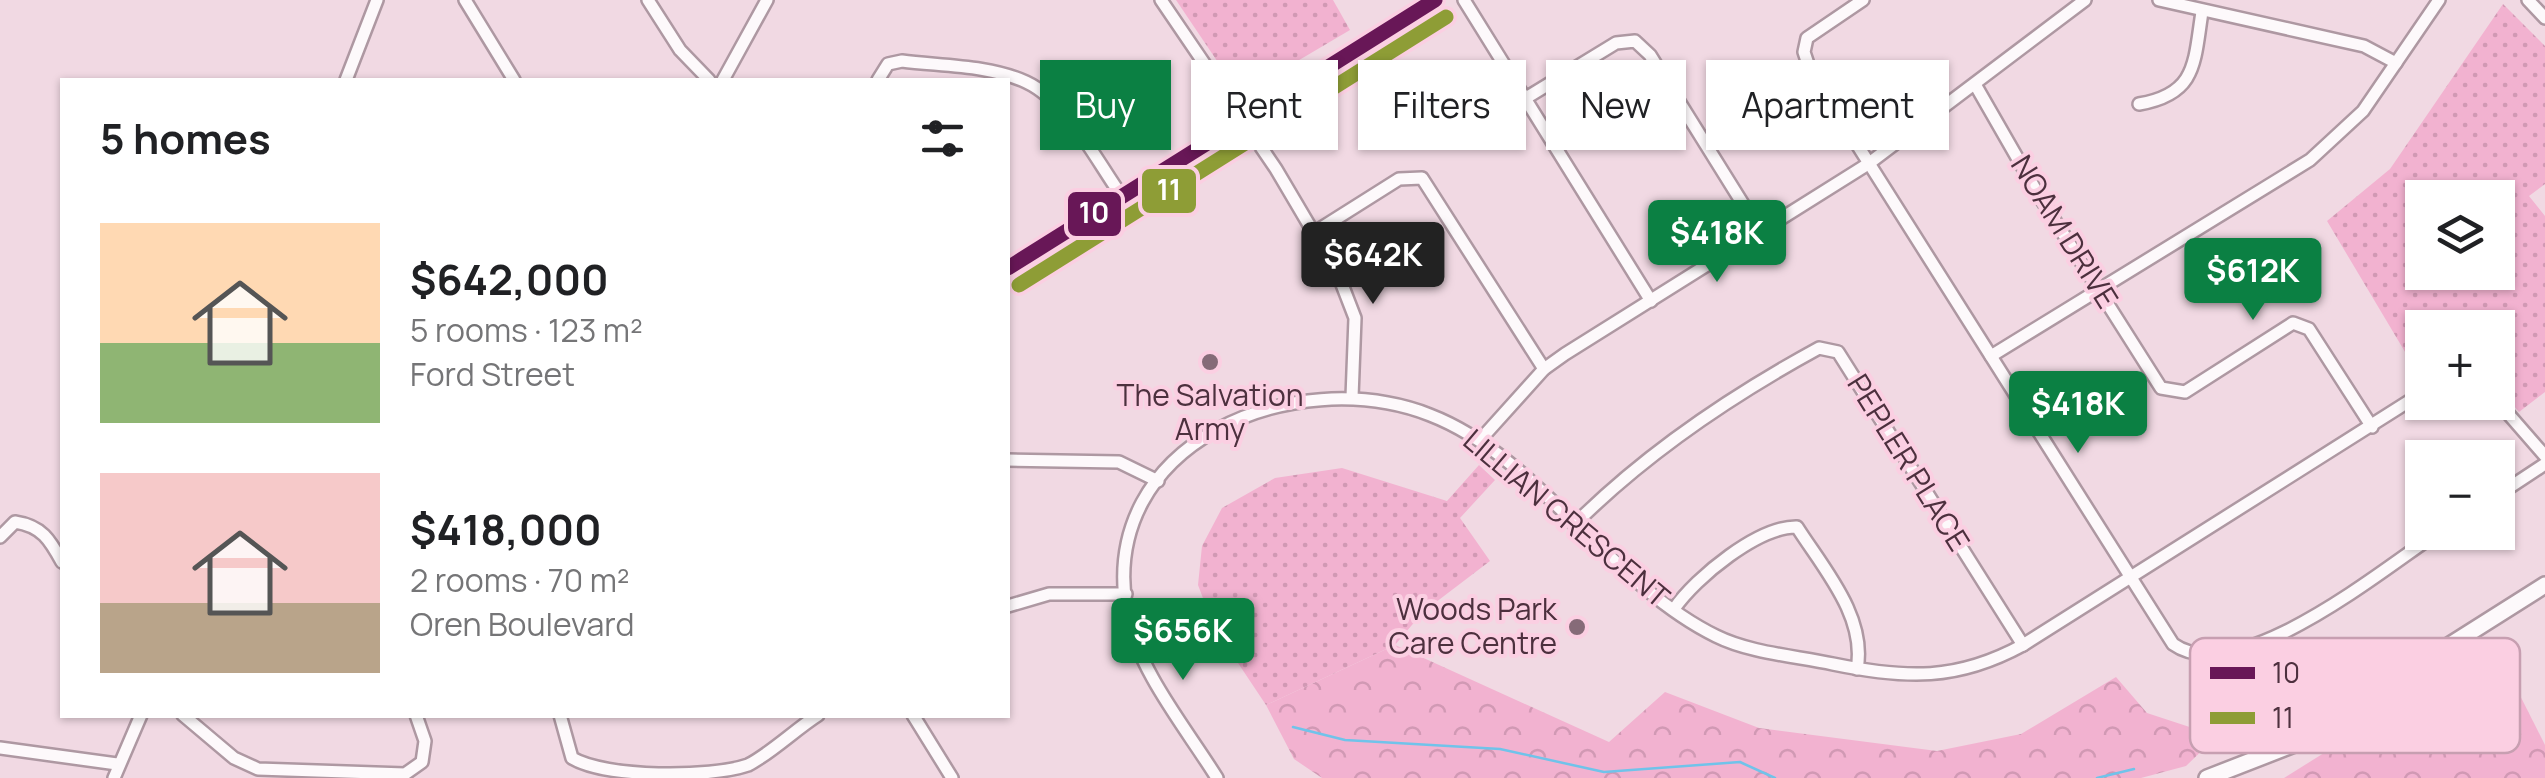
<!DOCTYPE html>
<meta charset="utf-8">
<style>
:root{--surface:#fff;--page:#f2f2f2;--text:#202124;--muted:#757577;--accent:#0b8043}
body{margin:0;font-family:Manrope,sans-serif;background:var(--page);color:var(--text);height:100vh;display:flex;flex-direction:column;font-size:38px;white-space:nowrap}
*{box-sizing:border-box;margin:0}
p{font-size:32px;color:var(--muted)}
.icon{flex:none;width:55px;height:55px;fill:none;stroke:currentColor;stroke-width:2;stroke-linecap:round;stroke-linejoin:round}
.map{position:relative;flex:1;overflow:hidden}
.sheet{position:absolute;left:60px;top:78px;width:950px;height:640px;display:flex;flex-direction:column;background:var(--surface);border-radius:0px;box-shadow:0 2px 8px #0004}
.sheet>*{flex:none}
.hud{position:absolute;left:1040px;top:60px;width:950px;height:90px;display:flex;gap:20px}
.tools{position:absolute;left:2405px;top:180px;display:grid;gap:20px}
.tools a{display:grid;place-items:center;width:110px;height:110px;border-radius:0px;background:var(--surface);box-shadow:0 2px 8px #0004;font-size:50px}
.price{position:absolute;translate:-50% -85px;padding:0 22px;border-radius:10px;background:var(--accent);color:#fff;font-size:32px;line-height:65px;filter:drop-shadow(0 2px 5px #0008)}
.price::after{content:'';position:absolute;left:50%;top:60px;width:30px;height:22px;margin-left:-15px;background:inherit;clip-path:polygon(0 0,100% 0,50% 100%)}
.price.selected{background:#222;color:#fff}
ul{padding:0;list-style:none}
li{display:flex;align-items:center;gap:30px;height:250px;padding:0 40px}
li span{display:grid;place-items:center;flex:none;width:280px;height:200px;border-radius:0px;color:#555}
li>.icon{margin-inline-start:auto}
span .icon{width:120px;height:120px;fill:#fffc;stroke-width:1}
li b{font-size:42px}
h2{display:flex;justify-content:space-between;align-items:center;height:120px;padding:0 40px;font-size:42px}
.tag{padding:0 35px;border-radius:0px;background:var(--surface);box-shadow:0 2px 8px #0004;font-size:35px;line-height:90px}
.tag.selected{background:var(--accent);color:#fff}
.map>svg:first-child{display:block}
</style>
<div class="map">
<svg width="2545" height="778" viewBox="0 0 2545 778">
<defs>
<pattern id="forest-crowns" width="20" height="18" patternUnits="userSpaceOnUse" patternTransform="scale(2.5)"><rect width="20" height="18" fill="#f2b2d0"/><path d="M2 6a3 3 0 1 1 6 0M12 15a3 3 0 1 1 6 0" fill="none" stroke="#d199b4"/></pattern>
<pattern id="park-dots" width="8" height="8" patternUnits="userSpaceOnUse" patternTransform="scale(2.5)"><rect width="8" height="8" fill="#f2b2d0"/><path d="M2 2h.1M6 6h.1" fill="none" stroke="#d199b4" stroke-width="1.8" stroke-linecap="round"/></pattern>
</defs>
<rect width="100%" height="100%" fill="#f1d9e3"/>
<g fill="url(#forest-crowns)">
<polygon points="1395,645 1609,742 1665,692 1759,728 1937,751 2021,734 2116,677 2147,713 2217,736 2186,766 2141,778 1322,778 1294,759 1266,705"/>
<polygon points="2495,646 2545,745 2545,778 2284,778"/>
</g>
<g fill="url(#park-dots)" fill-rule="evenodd">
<polygon points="1176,0 1333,0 1350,30 1240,95"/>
<path d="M2503,4L2545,46V184L2529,196L2545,216V392L2519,412L2498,387V328H2422V369L2417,372L2327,221L2390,169ZM2422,198H2498V272H2422Z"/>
<polygon points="1479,465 1495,480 1460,518 1490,561 1423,612 1395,645 1266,705 1214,627 1198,585 1202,546 1222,508 1275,478 1342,468 1447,501"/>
</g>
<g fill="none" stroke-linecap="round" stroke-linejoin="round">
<g stroke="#70c3ea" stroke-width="2.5">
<polyline points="1293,727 1345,740 1500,749 1604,772 1740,762 1775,778"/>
<polyline points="2097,778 2134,769"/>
</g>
<defs>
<g id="minor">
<polyline points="465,0 514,80"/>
<polyline points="648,0 680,50 709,80"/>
<polyline points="1161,0 1276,169 1338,274 1355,318 1352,397"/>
<polyline points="1464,0 1651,301"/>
<path d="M1863,0L1807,38L1804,52L1810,70L2173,644C2237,690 2383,569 2439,532"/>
<polyline points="2159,0 2364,46 2396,63"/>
<polyline points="2528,0 2545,18"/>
<polyline points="346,80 377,0"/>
<polyline points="723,80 767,0"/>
<path d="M878,80L888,64L902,61C941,66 989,65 1026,82C1067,101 1096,160 1121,195"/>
<polyline points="1976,86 2038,194 2161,388 2185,392 2293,323 2309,329 2372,427"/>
<polyline points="1526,98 1616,43 1635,41 1650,55 1761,233"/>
<path d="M2139,104C2197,94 2194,63 2202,12"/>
<polyline points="1315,232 1399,179 1422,178 1544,369"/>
<polyline points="1008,268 1435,0"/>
<polyline points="1991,356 2310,160 2363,111 2439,0"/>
<polyline points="2498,402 2545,456"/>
<polyline points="1481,439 1544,369 1565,354 1868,164 2085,0"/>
<polyline points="1008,460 1119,462 1158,481"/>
<polyline points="2498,495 2545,464"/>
<path d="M1574,525C1645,454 1731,396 1819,348L1838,352L2023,645"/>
<path d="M0,537L15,522C42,526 50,540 62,562"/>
<polyline points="1008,606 1049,594 1126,594"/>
<path d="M1674,609C1696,577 1759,526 1797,527C1823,568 1867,617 1857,669"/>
<polyline points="183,715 234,758 258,769 405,774 422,762 425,741 416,715"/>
<path d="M560,715L572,758C606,778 710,778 748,765C770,754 796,729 818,715"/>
<polyline points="913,715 952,778"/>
<polyline points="0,748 117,764"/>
<polyline points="114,778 141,715"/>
<path d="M1217,778C1186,728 1138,671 1127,612C1096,443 1294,362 1430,415C1539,457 1608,583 1716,636C1750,653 1796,656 1833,664C1906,679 1957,681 2023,645L2422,393"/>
</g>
<polyline id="major" points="2207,778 2292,745 2545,585"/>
</defs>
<use href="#minor" stroke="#ae98a2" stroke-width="16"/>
<use href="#major" stroke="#ae98a2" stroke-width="20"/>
<use href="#minor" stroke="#fdf9fb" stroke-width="11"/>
<use href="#major" stroke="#fdf9fb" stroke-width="15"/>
<defs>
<polyline id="bus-1" points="1008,268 1435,0"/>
<polyline id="bus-2" points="1019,285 1446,17"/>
</defs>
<use href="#bus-1" stroke="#fbcfe2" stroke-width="22"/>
<use href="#bus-2" stroke="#fbcfe2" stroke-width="22"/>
<use href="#bus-1" stroke="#681757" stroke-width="15"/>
<use href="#bus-2" stroke="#8e9d36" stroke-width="15"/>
</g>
<g fill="#866b78" stroke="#fbcfe2" stroke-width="4">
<circle cx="1210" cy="362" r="10"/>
<circle cx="1577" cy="627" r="10"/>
</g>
<g text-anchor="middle" stroke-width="8" stroke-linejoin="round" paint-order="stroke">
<g font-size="30" fill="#4d303e" stroke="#fbcfe2">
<text transform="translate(2064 232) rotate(58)" y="10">NOAM DRIVE</text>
<text transform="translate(1908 463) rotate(58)" y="10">PEPLER PLACE</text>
<text transform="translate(1566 519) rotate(40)" y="10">LILLIAN CRESCENT</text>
</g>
<g font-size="30" fill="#4d303e" stroke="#fbcfe2">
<text x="1210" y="406">The Salvation<tspan x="1210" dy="34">Army</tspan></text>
<text x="1557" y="620" text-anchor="end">Woods Park<tspan x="1557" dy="34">Care Centre</tspan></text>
</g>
</g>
<rect x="2190" y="638" width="330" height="115" rx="15" fill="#fbcfe2" stroke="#c79fb1" stroke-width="2.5"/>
<rect x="2210" y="667" width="45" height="12" fill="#681757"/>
<rect x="2210" y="712" width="45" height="12" fill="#8e9d36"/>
<g font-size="28" fill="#4d303e">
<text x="2272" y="683">10</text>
<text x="2272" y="728">11</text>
</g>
<g stroke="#fbcfe2" stroke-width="4">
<rect x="1140" y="167" width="58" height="48" rx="10" fill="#8e9d36"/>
<rect x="1066" y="190" width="57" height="48" rx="10" fill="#681757"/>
</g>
<g font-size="28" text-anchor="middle" font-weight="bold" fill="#fff">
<text x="1169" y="200">11</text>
<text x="1094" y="223">10</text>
</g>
</svg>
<div class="tools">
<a><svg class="icon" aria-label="layers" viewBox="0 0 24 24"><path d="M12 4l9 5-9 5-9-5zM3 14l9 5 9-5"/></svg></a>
<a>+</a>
<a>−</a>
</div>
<b class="price" style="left:1717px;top:285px">$418K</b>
<b class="price selected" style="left:1373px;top:307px">$642K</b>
<b class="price" style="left:2253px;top:323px">$612K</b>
<b class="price" style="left:2078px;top:456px">$418K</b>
<b class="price" style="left:1183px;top:683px">$656K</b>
<div class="hud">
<a class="tag selected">Buy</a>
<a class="tag">Rent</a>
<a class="tag">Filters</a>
<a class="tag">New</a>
<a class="tag">Apartment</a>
</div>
<section class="sheet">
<h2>5 homes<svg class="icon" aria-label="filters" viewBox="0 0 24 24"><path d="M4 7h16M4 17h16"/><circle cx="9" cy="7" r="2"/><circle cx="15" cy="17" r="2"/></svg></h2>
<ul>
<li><span style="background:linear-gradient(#ffd9b3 60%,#8fb573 0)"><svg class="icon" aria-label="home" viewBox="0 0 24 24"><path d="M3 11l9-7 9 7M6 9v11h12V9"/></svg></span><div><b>$642,000</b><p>5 rooms · 123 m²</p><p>Ford Street</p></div></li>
<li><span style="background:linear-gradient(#f6c9c9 65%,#b9a48a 0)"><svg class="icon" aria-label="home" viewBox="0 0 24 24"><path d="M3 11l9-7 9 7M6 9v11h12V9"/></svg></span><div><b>$418,000</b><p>2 rooms · 70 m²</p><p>Oren Boulevard</p></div></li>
</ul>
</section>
</div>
